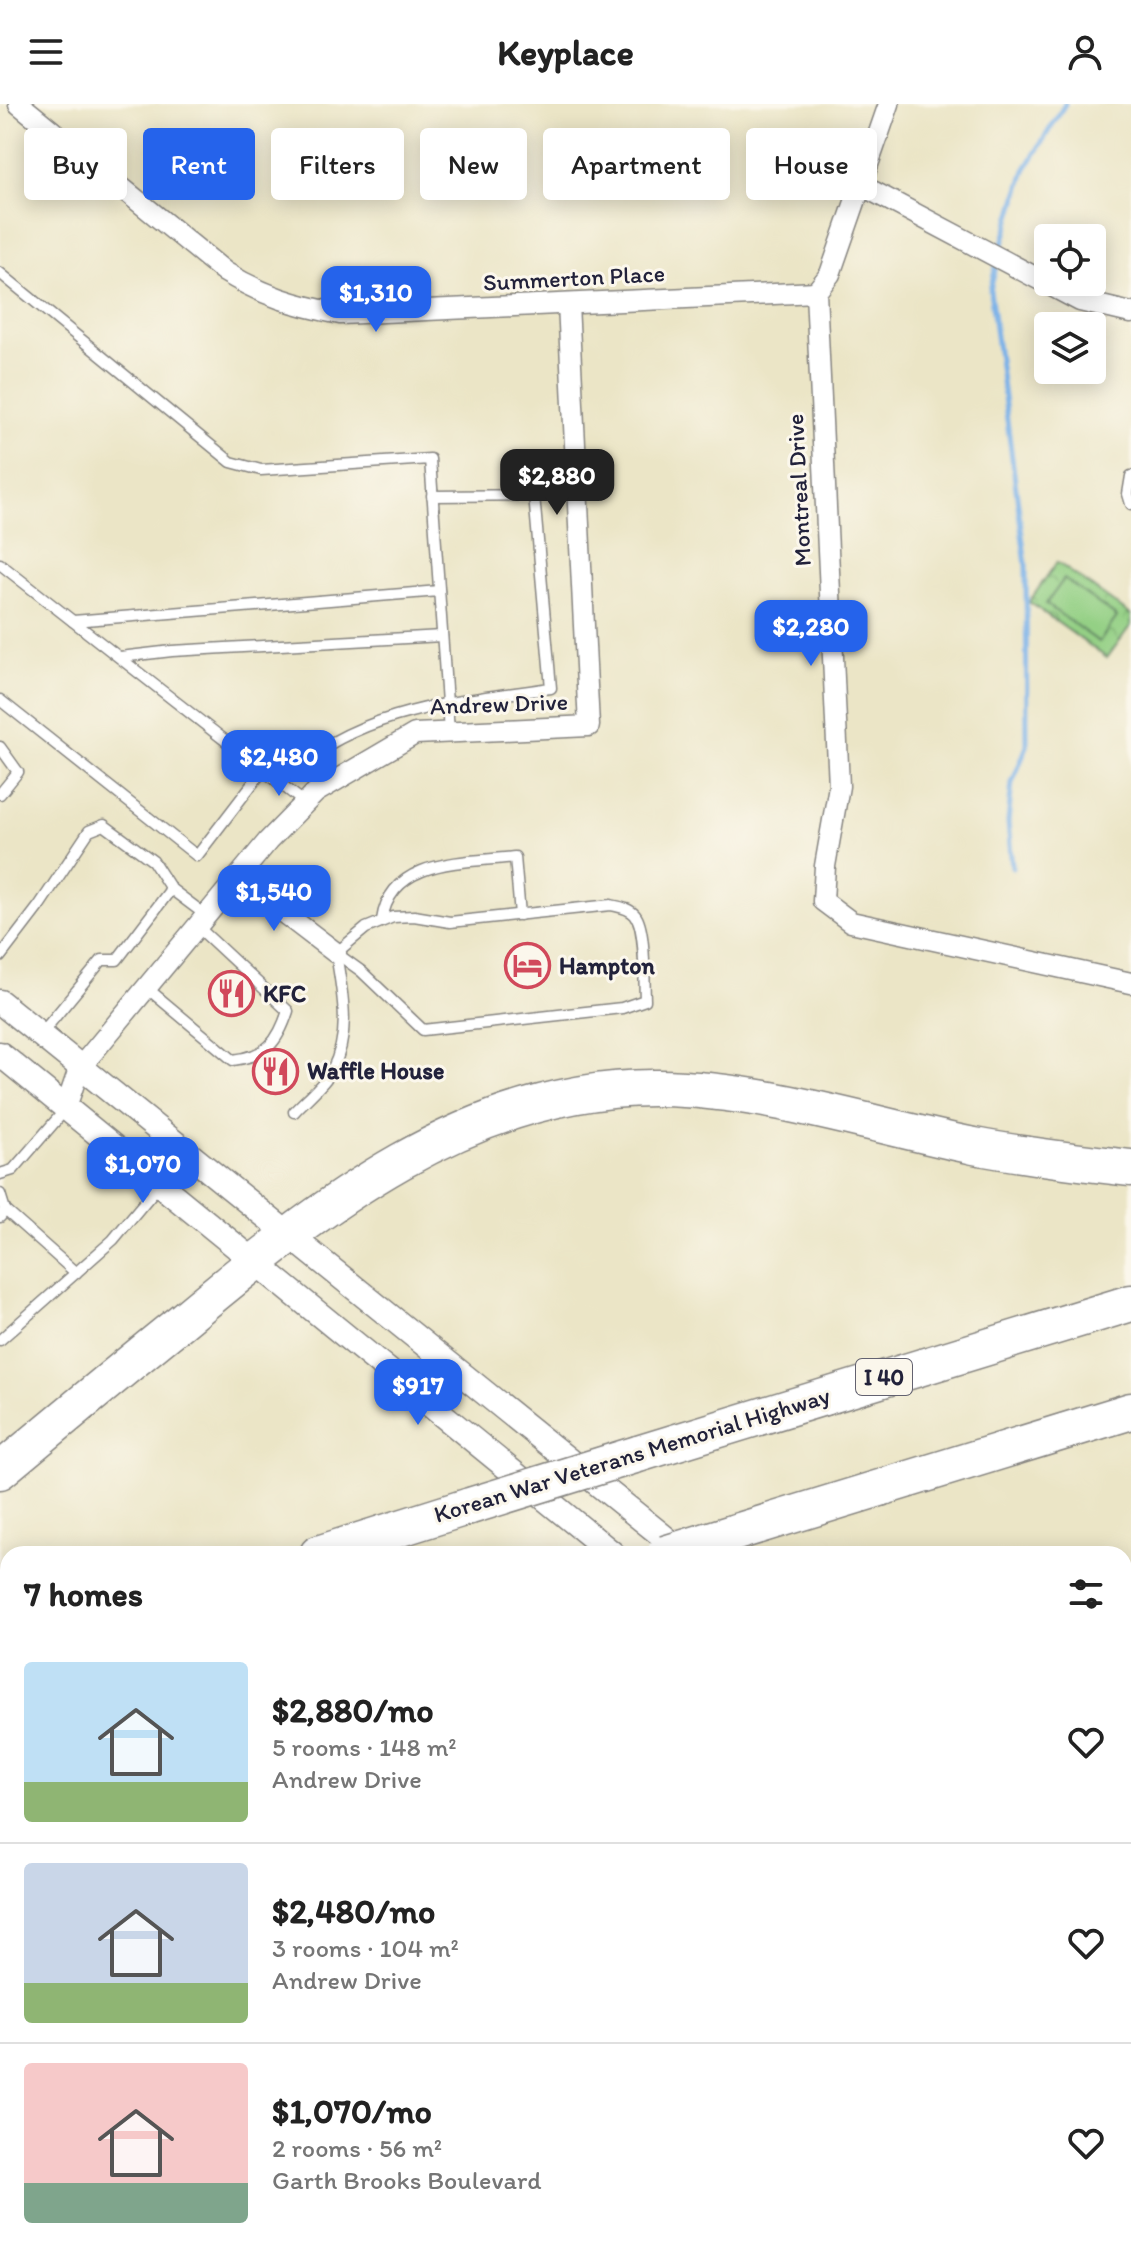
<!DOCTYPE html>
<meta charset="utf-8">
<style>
:root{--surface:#fff;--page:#f6f6f6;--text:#222;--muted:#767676;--line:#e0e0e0;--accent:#2563eb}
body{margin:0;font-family:Itim,sans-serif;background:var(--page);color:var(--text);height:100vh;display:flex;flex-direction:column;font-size:30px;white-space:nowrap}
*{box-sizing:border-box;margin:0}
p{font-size:26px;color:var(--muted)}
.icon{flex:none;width:44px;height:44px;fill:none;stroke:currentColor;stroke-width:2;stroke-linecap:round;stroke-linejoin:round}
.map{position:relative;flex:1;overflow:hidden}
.details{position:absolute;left:0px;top:1442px;width:1132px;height:712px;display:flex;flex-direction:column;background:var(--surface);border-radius:24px 24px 0 0;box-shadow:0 4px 20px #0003}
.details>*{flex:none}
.hud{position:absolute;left:24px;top:24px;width:1084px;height:72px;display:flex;gap:16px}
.tools{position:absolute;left:1034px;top:120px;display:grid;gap:16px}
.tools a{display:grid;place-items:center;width:72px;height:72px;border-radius:8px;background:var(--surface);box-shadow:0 4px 20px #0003;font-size:40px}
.price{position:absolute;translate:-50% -68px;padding:0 18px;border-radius:16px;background:var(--accent);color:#fff;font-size:26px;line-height:52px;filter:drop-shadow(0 2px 4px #0008)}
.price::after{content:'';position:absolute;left:50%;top:48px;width:24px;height:18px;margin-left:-12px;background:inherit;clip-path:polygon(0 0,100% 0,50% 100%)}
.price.selected{background:#222;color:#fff}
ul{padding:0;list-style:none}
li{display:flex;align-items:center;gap:24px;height:200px;padding:0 24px}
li+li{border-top:2px solid var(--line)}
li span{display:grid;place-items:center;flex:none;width:224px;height:160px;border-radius:8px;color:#555}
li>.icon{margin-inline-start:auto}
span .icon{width:96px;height:96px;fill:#fffc;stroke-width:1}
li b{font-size:34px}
h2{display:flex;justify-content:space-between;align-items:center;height:96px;padding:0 24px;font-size:34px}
.chip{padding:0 28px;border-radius:8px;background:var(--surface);box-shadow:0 4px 20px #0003;font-size:28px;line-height:72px}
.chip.selected{background:var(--accent);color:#fff}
header{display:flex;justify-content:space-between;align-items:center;height:104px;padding:0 24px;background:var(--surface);font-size:36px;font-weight:800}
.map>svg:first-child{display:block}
</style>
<header><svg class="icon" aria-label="menu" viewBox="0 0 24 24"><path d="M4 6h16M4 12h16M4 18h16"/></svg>Keyplace<svg class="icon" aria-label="person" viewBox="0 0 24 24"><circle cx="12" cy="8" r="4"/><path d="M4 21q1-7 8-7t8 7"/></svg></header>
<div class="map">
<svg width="1131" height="2154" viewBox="0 0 1131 2154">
<defs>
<pattern id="grass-dots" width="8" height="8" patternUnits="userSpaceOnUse" patternTransform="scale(2)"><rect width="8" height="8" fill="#94d085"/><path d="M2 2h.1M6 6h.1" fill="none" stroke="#7fb274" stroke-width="1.8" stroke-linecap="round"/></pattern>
<pattern id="park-crowns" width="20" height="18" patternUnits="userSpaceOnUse" patternTransform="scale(2)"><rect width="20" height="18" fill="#94d085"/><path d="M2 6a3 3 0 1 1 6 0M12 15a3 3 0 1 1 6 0" fill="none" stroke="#7fb274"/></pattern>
</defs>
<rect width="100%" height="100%" fill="#fbf7ec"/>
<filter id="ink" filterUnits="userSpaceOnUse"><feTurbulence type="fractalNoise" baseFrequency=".0125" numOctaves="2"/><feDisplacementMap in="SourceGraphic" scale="16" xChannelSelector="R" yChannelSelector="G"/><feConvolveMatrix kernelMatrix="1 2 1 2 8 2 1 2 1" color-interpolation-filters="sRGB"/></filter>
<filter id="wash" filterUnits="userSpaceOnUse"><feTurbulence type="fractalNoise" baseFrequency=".006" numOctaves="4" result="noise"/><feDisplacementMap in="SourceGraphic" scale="32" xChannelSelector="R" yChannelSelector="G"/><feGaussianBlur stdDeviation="1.8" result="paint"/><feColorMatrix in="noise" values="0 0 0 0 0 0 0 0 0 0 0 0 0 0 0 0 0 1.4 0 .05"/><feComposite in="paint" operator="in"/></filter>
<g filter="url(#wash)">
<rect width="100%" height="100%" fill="#ebe5c6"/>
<polygon fill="url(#grass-dots)" stroke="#5b7960" stroke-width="2" points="8,1797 8,2146 270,2146 263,2154 0,2154 0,1799"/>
<polygon fill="url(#park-crowns)" stroke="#5b7960" stroke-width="2" points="1057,458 1131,511 1131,521 1107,554 1029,498"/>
<polygon fill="#94d085" stroke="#5b7960" stroke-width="2" points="1064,475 1117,513 1099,538 1046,500"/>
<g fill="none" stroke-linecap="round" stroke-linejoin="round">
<g stroke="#79b1e8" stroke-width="5">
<polyline points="1000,149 1025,66 1065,0"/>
<polyline points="997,159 990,186 1026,461 1027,642 1012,679 1008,718 1012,763"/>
</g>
</g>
</g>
<g filter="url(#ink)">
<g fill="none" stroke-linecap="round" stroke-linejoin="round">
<defs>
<g id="service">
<polyline points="0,169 231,358 261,366 430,355 449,628"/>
<polyline points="1131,372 1128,390 1131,400"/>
<polyline points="0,460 305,699"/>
<polyline points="73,517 439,487"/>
<polyline points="120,553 172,547 442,532"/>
<polyline points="0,596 197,752 263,666"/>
<polyline points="0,643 18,668 0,690"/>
<path d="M280,679C349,606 458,597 551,584L534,391L432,392"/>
<path d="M611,801C619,803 629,804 635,811C646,824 644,877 645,896L622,904L423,926L361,867L336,849L366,824L393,813L414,812L450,818Z"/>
<path d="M382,816C391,753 466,759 515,753L520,811"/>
<polyline points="0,853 39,802 89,727 104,721 153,757 171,785"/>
<path d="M147,884L233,956C267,952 278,938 288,907L198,823"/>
<polyline points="41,930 102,856 117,856 171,785 207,812"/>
<path d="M294,1008C306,995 324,981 332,966C352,928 342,889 336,849"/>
<polyline points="0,1070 13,1066 65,1006"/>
<polyline points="0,1090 5,1106 0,1113"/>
<polyline points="5,1106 76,1169"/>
<polyline points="0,1236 113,1136 158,1082"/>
<polyline points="1124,2003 1129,2007 1124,2013"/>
<polyline points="1035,2146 1045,2154"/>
<polyline points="1096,2146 1106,2154"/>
<polyline points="880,2154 886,2146"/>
</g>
<g id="minor">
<path d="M19,0L225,168C264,192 295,201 340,210L816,188"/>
<polyline points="889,0 830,170 816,188 839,682 825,762 823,797 851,818 1131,879"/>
<polyline points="861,81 1080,197 1131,209"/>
<polyline points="238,774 336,849"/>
<polyline points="65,1006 79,965 268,737 316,688 415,630 589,622 568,200"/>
</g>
<g id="tertiary">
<polyline points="0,898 685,1450"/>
<polyline points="0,950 613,1450"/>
<polyline points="1124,1805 1131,1811"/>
<polyline points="1124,1862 1131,1868"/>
</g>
<g id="motorway">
<polyline points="638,1350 1131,1199"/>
<path d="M0,1367C60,1317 120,1267 181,1218C318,1104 470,982 658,984C765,985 870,1021 974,1042C1026,1052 1079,1058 1131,1064"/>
<polyline points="733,1429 1131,1307"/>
<polyline points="318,1450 470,1402"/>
<polyline points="0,1556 8,1553"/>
<polyline points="1124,1566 1131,1561"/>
<polyline points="0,1665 8,1662"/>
<polyline points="0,1736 8,1736"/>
</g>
</defs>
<use href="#service" stroke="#868480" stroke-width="13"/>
<use href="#minor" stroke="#868480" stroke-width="23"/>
<use href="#tertiary" stroke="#868480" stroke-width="27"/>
<use href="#motorway" stroke="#868480" stroke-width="39"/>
<use href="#service" stroke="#fff" stroke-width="10"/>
<use href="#minor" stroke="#fff" stroke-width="20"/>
<use href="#tertiary" stroke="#fff" stroke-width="24"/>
<use href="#motorway" stroke="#fff" stroke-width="36"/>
<defs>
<g id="motorway-bridge">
<polyline points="470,1402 638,1350"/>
<polyline points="665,1450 733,1429"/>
</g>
</defs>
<use href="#motorway-bridge" stroke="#868480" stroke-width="39" stroke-linecap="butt"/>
<use href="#motorway-bridge" stroke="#fff" stroke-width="36"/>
</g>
</g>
<defs>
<symbol id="hotel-ring" viewBox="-11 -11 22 22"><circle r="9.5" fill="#fbf7ec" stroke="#d1495b" stroke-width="1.5"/><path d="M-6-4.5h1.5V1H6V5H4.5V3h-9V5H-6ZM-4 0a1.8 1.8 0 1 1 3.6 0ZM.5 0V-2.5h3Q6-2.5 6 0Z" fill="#d1495b"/></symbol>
<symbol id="restaurant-ring" viewBox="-11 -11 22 22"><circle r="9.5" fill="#fbf7ec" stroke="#d1495b" stroke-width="1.5"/><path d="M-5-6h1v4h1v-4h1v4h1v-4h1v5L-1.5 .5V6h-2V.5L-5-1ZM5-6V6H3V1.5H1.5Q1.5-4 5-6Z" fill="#d1495b"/></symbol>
</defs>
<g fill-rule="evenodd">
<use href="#hotel-ring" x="502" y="836" width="51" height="51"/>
<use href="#restaurant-ring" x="206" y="864" width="51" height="51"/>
<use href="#restaurant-ring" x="250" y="942" width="51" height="51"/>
</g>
<g text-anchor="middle" stroke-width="6" stroke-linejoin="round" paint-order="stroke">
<rect fill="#fbf7ec" stroke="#636270" stroke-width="2" x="856" y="1255" width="56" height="36" rx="6"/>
<g font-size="22" font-weight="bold" fill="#22223b">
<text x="884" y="1281">I 40</text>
</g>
<g font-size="24" fill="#22223b" stroke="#fbf7ec">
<text transform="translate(574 174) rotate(-3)" y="8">Summerton Place</text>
<text transform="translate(799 386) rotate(-93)" y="8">Montreal Drive</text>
<text transform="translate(499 600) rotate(-2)" y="8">Andrew Drive</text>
<text transform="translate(632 1351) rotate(-17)" y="8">Korean War Veterans Memorial Highway</text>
</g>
<g font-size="24" font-weight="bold" fill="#22223b" stroke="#fbf7ec" text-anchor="start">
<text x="559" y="870">Hampton</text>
<text x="263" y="898">KFC</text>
<text x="307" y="975">Waffle House</text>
</g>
</g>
</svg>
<div class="tools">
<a><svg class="icon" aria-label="locate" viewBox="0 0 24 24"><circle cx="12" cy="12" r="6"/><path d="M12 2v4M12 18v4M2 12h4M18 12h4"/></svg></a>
<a><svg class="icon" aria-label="layers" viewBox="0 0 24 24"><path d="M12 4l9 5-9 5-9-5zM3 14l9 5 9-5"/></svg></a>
</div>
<b class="price" style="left:376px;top:230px">$1,310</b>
<b class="price selected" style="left:557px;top:413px">$2,880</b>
<b class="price" style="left:811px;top:564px">$2,280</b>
<b class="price" style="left:279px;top:694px">$2,480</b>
<b class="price" style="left:274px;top:829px">$1,540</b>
<b class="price" style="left:143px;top:1101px">$1,070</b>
<b class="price" style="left:418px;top:1323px">$917</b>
<div class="hud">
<a class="chip">Buy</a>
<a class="chip selected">Rent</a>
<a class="chip">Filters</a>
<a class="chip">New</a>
<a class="chip">Apartment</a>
<a class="chip">House</a>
</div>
<section class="details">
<h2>7 homes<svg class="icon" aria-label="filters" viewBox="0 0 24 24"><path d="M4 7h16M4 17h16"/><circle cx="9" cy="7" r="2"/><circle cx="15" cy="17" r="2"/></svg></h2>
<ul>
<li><span style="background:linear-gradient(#bfe0f5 75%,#8fb573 0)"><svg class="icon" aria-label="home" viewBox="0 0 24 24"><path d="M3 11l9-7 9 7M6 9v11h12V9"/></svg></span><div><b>$2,880/mo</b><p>5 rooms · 148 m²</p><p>Andrew Drive</p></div><svg class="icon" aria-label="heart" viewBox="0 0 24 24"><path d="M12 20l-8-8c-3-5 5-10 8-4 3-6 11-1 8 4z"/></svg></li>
<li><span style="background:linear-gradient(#c9d6e8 75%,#8fb573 0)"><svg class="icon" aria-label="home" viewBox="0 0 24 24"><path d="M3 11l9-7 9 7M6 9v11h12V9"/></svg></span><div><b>$2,480/mo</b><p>3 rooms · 104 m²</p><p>Andrew Drive</p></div><svg class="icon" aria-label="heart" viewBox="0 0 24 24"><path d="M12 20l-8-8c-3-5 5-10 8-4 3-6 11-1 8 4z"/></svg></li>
<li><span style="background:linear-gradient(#f6c9c9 75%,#7fa58c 0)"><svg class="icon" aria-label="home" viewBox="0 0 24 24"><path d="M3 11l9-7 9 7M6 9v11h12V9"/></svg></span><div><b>$1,070/mo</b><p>2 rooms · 56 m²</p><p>Garth Brooks Boulevard</p></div><svg class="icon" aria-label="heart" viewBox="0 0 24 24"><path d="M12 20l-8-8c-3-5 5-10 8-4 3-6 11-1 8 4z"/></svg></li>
</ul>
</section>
</div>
